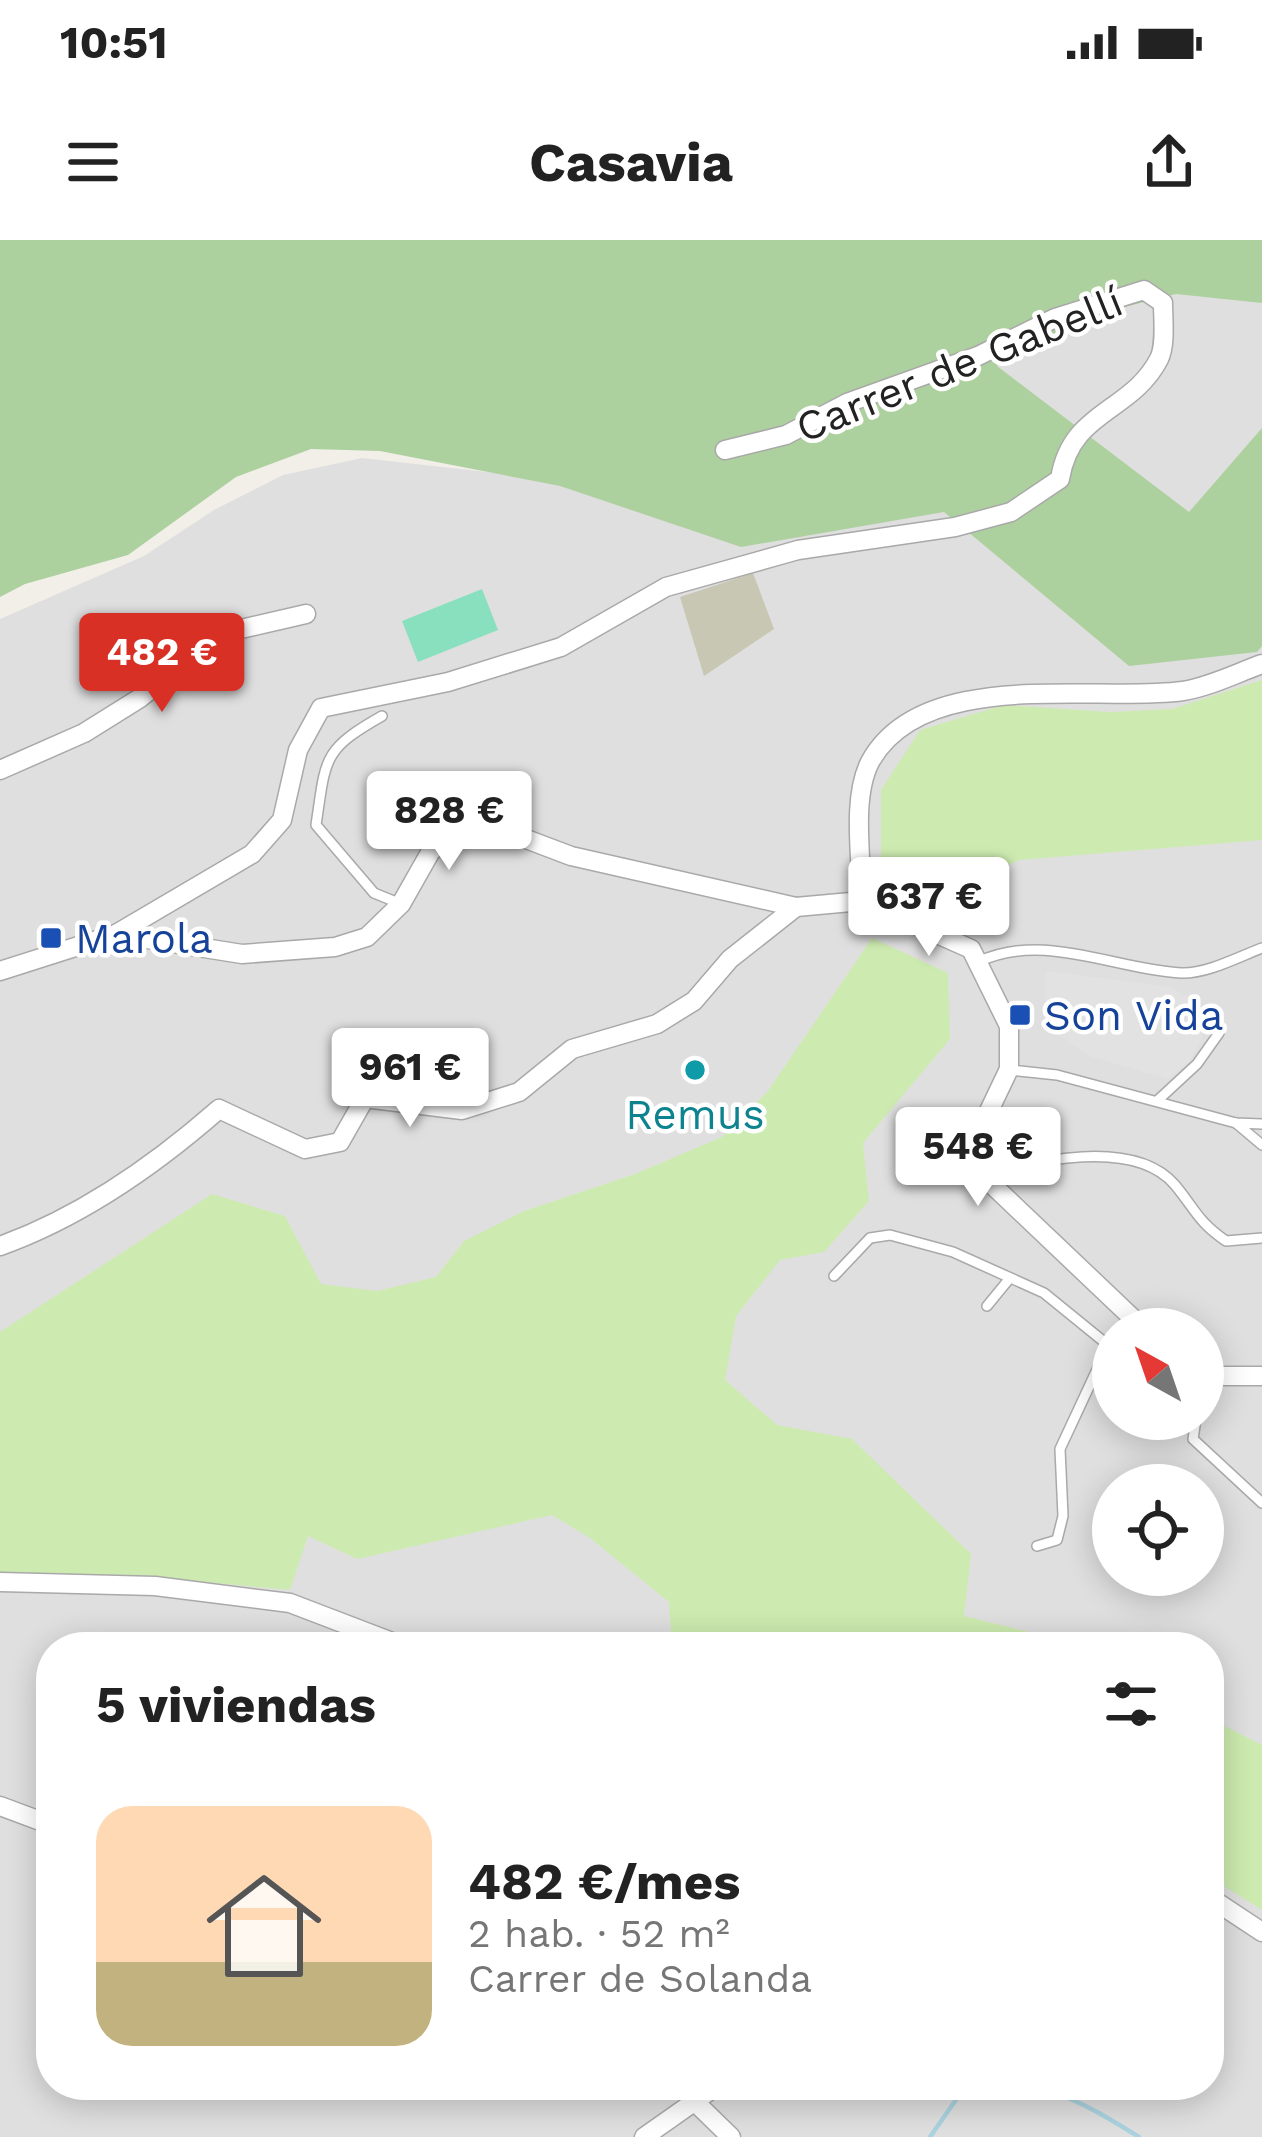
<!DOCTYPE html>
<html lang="es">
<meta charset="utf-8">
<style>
:root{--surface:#fff;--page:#f2f2f2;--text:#222;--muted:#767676;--line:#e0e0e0;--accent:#d93025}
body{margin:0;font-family:"Work Sans",sans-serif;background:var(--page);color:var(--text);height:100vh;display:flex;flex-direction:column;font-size:45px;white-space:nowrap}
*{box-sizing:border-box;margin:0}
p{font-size:39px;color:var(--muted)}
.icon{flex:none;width:66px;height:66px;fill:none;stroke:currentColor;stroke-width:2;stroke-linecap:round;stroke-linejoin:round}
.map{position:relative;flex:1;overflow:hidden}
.panel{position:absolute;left:36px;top:1392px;width:1188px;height:468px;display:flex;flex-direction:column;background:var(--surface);border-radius:48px;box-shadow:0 6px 30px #0003}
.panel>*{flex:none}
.needle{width:78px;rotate:320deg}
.controls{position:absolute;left:1092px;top:1068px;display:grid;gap:24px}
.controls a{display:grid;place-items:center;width:132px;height:132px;border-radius:50%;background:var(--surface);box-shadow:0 6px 30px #0003;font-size:60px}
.price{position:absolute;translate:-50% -102px;padding:0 27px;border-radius:12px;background:#fff;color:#222;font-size:39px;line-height:78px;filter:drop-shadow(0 3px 6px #0008)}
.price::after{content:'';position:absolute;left:50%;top:72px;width:36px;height:27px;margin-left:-18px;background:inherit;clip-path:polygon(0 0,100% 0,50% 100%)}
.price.current{background:var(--accent);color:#fff}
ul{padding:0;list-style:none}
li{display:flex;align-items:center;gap:36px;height:300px;padding:0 60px}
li+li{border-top:3px solid var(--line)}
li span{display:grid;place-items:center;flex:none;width:336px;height:240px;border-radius:36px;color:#555}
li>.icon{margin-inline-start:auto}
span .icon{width:144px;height:144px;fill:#fffc;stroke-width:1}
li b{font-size:51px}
h2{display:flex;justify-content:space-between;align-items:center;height:144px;padding:0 60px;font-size:51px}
.status{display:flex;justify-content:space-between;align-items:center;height:84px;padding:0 60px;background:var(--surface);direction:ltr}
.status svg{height:33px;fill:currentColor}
header{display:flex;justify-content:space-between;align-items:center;height:156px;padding:0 60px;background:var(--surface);font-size:54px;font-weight:700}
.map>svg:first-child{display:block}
</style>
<div class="status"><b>10:51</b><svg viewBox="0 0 49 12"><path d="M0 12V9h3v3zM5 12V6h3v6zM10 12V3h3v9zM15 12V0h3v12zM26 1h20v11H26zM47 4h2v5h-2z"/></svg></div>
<header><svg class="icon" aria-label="menu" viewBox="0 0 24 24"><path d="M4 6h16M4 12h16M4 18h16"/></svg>Casavia<svg class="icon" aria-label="share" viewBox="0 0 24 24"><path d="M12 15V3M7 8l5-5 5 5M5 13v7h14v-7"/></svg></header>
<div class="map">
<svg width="1262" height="1897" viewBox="0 0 1262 1897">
<rect width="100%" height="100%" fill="#f2efe9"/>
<path fill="#e0dfdf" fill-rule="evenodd" d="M1262,0V1897H0V379L144,316L214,270L283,235L362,218L560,240ZM1113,1089H1203V1179H1113ZM1113,1245H1203V1335H1113ZM51,1407H1209V1845H51Z"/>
<polygon fill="#c7c7b4" points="753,333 774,389 704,436 680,357"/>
<g fill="#cdebb0">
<polygon points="1262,440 1262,600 1019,620 925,665 881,647 881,550 920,490 1004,465 1110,472 1172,469"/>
<polygon points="872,698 948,733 950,799 863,903 869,961 824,1012 780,1020 736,1076 725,1140 777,1185 852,1199 971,1314 964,1376 1057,1399 1068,1407 672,1407 669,1362 590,1298 552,1275 357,1319 308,1296 290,1350 128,1335 0,1333 0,1092 212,954 285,976 321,1044 377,1051 436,1037 464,1001 524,971 635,934 722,897 768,851"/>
<polygon points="1209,1478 1262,1505 1262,1670 1209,1637"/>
</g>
<polygon fill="#add19e" points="0,0 1262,0 1262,63 1176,54 1081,78 997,126 1189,272 1262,188 1262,406 1257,412 1129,426 944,272 741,307 560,246 380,211 311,209 236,237 128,315 25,344 0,357"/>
<polygon fill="#88e0be" points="482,349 498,390 418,422 402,381"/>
<polygon fill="#e2e2e2" points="1046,731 1171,747 1190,758 1203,797 1189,822 1168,839 1089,816 1055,793 1046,770"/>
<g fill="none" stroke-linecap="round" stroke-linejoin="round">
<path stroke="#aad3df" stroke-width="4.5" d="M930,1897L960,1854C1037,1834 1076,1858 1139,1897"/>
<defs>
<g id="service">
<path d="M382,476C322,510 326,518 316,585L374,653L401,664"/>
<path d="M978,722C1043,691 1113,729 1181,733C1207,734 1238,717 1262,708"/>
<polyline points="1010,830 1057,835 1236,883 1262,884"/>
<polyline points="1157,861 1197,824 1219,793 1202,778"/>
<polyline points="1236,883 1262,905"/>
<path d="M983,936C1033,921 1134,897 1175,945C1195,969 1198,982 1226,1001L1262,998"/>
<polyline points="834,1036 870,998 890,995 953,1012 1044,1053 1108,1105"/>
<polyline points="987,1066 1010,1038"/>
<polyline points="1203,1154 1212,1136"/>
<polyline points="1196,1179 1193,1199 1262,1263"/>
<polyline points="1037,1306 1057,1300 1063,1276 1060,1209 1108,1106"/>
</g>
<g id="minor">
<polyline points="0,530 84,493 140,458 219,394 306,374"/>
<path d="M862,661C862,621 851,559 870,522C922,426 1096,463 1183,451C1209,447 1237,433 1262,424"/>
<path d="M116,694L252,614L282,580L298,510L321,468L448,442L561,407L666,347L798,310L955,287L1011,272L1060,239C1071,170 1131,173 1159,119C1166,105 1163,80 1163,63L1144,50L1055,78L978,116L847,163L786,195L725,210"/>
<polyline points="0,731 116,694 242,714 335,707 367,697 401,664 431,611 476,580 571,616 796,667 862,661 971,709 1009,786 1009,829 978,894 983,936 1144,1089"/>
<path d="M0,1006C81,977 154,926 219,869L305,909L340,902L365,858L462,870L519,852L572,809L657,784L694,761L730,719L796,667"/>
<polyline points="1203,1130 1212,1136 1262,1136"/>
<polyline points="0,1342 155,1346 290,1363 405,1407"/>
<polyline points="0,1566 51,1585"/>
<polyline points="1209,1657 1262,1692"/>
<polyline points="695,1862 731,1897"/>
<polyline points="644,1897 718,1845"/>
</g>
</defs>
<use href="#service" stroke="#a9a9a9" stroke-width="12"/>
<use href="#minor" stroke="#a9a9a9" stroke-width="21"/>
<use href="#service" stroke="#fff" stroke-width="9"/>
<use href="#minor" stroke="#fff" stroke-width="18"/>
</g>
<g fill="#1a4fb4" stroke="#fff" stroke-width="4.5">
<rect x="39" y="686" width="24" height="24" rx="6"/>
<rect x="1008" y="763" width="24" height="24" rx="6"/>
</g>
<circle fill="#0f9aa8" stroke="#fff" stroke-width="4.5" cx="695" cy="830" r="12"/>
<g text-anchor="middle" stroke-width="9" stroke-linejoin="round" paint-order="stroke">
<g font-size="42" fill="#222" stroke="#fff">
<text transform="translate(959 124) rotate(-22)" y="15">Carrer de Gabellí</text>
</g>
<g font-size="42" fill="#164399" stroke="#fff" text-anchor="start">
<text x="75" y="713">Marola</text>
<text x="1044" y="790">Son Vida</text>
</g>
<g font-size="42" fill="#0d838f" stroke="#fff">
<text x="695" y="889">Remus</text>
</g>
</g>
</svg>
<div class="controls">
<a><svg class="needle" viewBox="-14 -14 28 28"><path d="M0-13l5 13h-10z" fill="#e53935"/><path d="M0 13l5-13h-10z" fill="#767676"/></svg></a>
<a><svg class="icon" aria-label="locate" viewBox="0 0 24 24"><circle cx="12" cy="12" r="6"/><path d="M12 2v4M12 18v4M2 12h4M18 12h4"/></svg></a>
</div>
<b class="price current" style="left:162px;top:475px">482 €</b>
<b class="price" style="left:449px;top:633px">828 €</b>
<b class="price" style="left:929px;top:719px">637 €</b>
<b class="price" style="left:410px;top:890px">961 €</b>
<b class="price" style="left:978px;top:969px">548 €</b>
<section class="panel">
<h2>5 viviendas<svg class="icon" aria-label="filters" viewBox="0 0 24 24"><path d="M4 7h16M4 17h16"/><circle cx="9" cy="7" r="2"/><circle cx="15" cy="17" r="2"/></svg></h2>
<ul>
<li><span style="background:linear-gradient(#ffd9b3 65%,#c2b280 0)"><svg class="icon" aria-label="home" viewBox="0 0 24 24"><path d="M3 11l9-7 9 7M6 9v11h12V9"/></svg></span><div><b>482 €/mes</b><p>2 hab. · 52 m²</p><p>Carrer de Solanda</p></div></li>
</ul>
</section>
</div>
